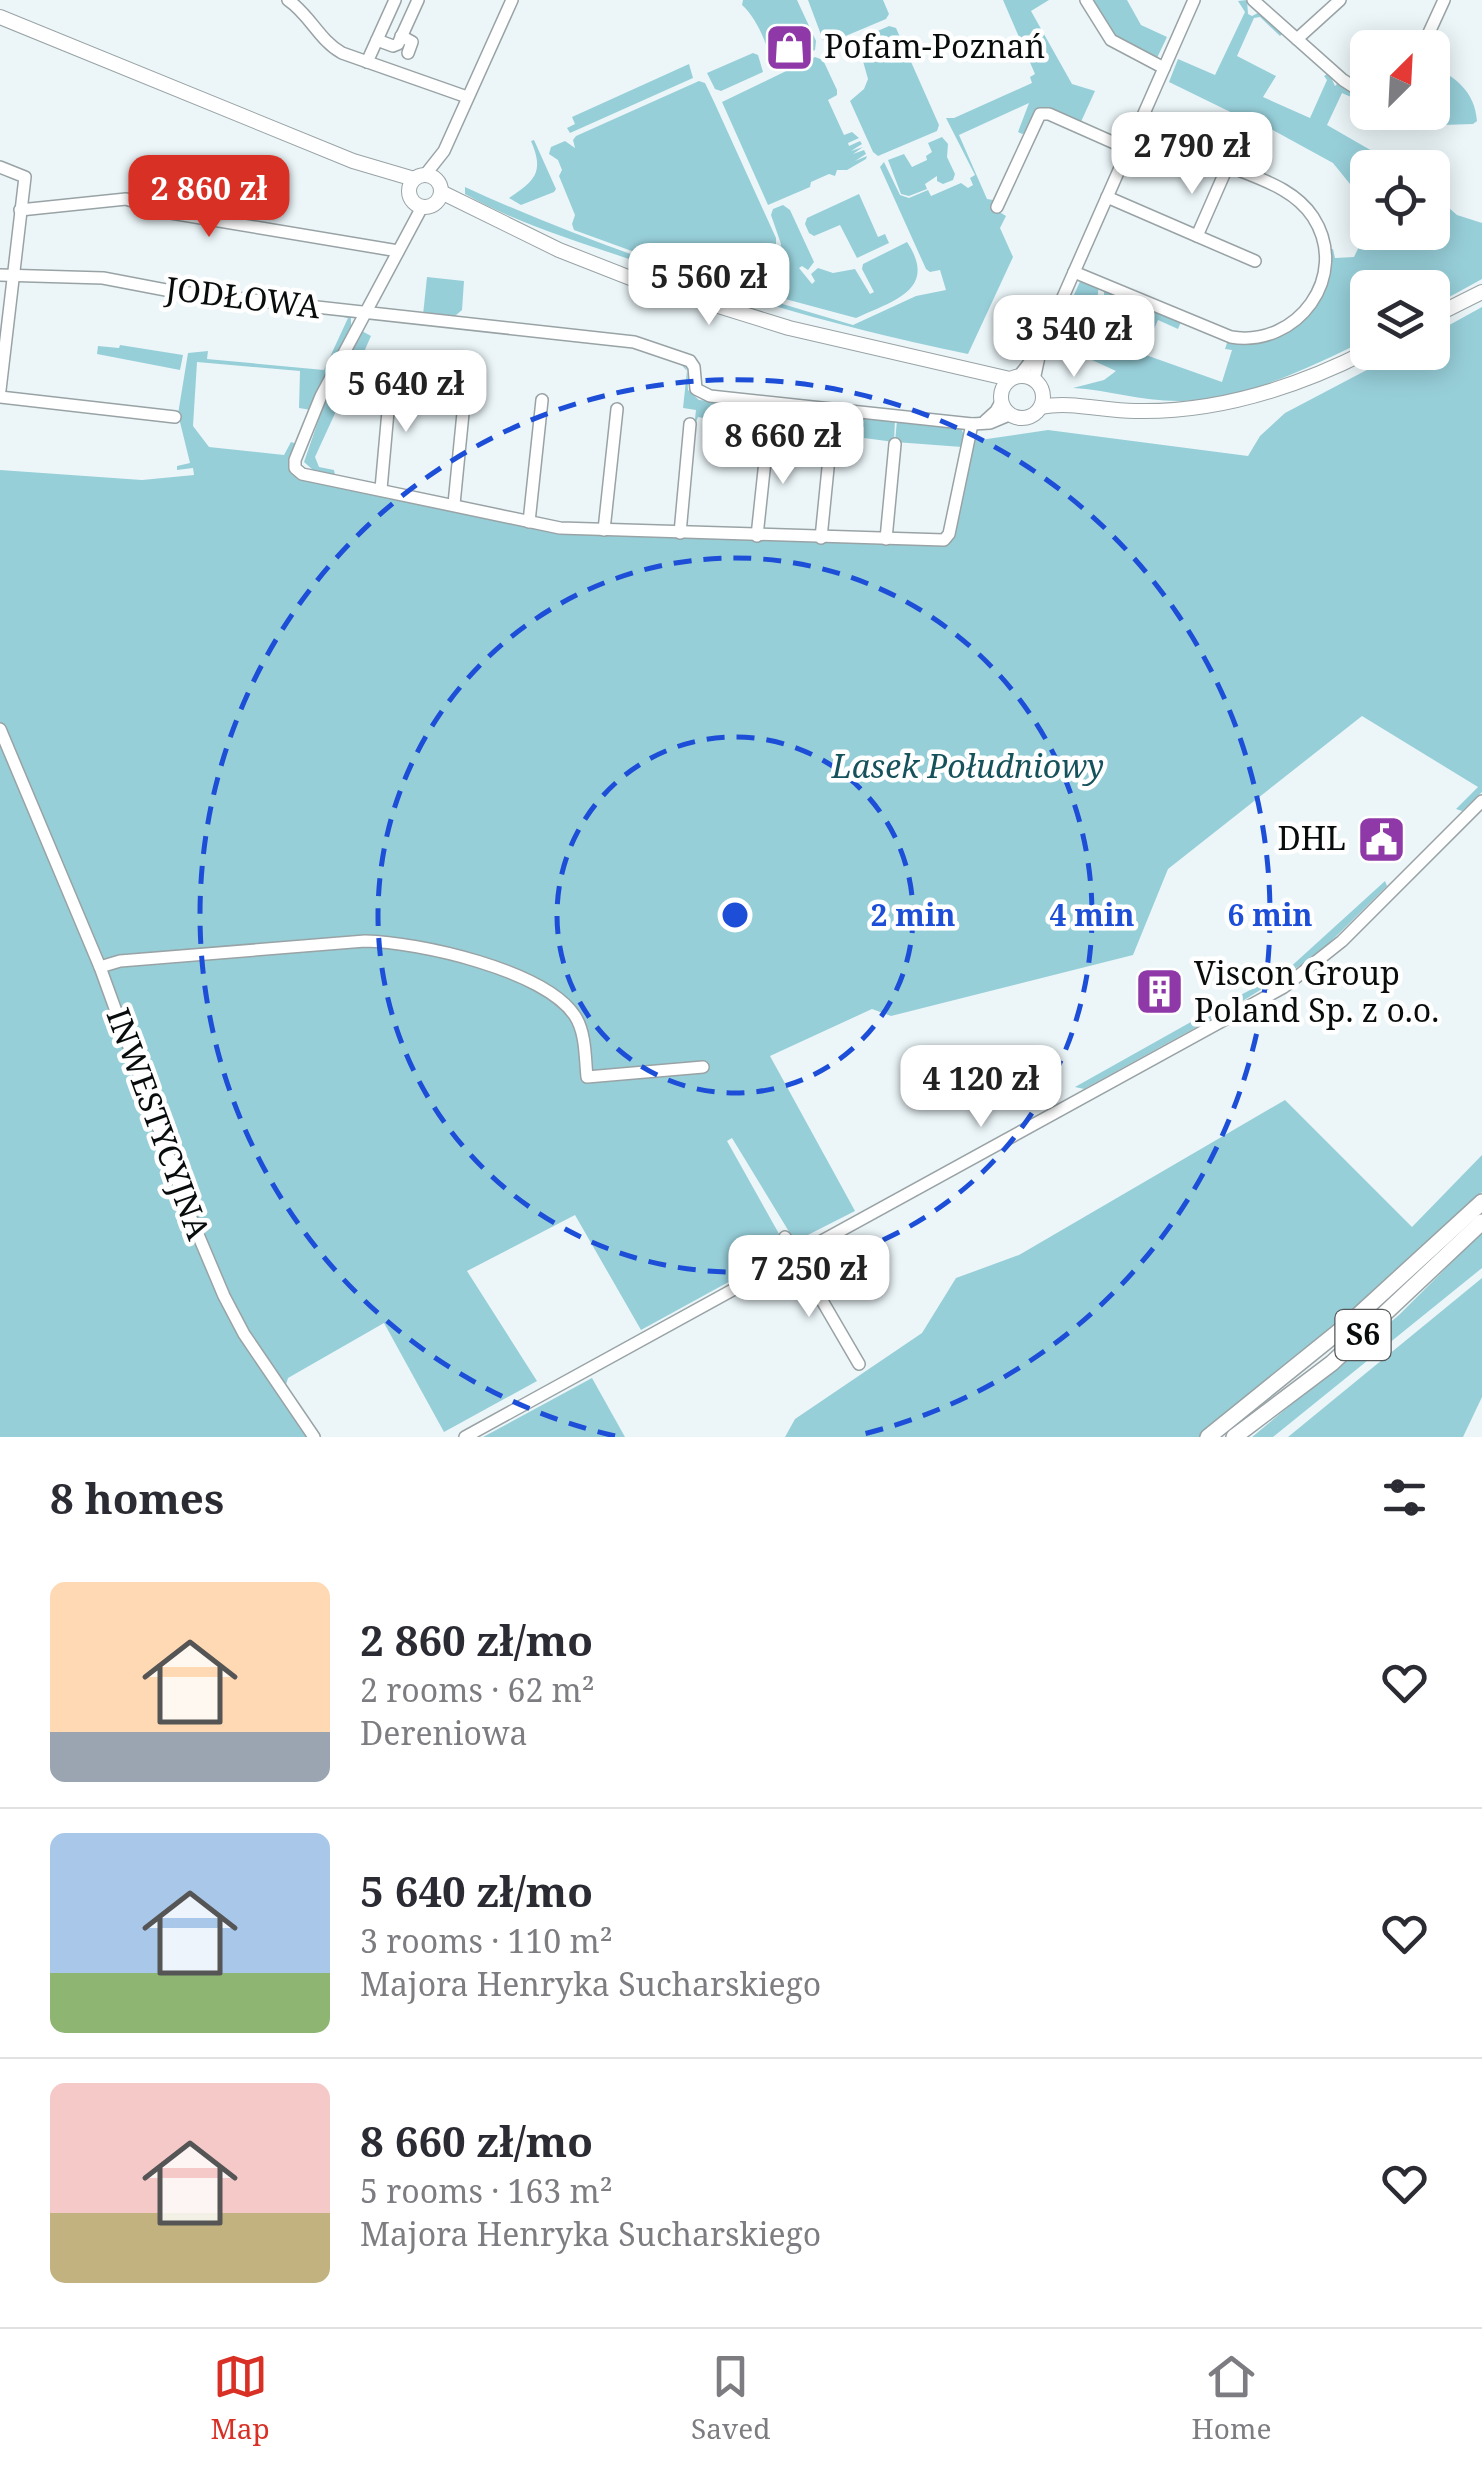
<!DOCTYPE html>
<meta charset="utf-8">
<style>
:root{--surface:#fff;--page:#f2f2f3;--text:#2b2b33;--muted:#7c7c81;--line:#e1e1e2;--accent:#d93025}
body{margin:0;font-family:"Noto Serif",serif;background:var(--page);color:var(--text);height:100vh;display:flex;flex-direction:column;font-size:38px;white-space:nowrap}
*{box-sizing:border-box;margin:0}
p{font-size:32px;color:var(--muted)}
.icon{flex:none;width:55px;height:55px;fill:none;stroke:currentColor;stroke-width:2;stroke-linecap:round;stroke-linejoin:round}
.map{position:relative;height:1437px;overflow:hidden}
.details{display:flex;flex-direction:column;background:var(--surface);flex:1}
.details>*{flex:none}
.needle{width:65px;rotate:24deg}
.fabs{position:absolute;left:1350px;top:30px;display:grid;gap:20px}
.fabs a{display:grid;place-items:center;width:100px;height:100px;border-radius:15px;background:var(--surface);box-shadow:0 5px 25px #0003;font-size:50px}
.price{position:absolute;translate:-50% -85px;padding:0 22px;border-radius:20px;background:#fff;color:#222;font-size:32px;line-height:65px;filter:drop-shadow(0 2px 5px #0008)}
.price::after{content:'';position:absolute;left:50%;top:60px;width:30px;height:22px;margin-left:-15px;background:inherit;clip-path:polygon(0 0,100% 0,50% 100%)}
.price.current{background:var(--accent);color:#fff}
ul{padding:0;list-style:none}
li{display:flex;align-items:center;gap:30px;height:250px;padding:0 50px}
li+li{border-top:2px solid var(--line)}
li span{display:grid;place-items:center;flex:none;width:280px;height:200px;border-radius:15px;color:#555}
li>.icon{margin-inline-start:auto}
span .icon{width:120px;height:120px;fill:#fffc;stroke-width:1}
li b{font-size:42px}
h2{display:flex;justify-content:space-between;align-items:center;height:120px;padding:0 50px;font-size:42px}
.menu{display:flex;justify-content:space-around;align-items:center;height:140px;border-top:2px solid var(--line);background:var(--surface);font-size:28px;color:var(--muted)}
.menu a{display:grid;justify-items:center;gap:5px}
.menu .current{color:var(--accent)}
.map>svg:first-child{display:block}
</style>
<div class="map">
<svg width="1482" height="1437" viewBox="0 0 1482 1437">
<rect width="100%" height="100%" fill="#ecf6f9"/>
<g fill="#97cfd9">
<path d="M743,0H797L816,41L815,50L771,68C771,51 757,18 742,5Z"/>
<polygon points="808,0 883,0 889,14 886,19 829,43 823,40"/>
<path d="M1003,0H1049L1031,11L1072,84L1095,91L1080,124L1041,108L1036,110L1025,133L1022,134L1018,132L1029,103L959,135L987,199L993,200V208L1006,216L1000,228L1013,257L968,354C853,331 740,298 629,259C573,240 516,223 465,194V187C591,245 720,286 853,325L916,296L946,290L940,270L930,272L926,269L880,167L884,162L900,195L909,198L928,190L931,196L961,183L968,188L973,185L970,178L975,175L946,118H954L1032,83L1030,77L1035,74Z"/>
<polygon points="1088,0 1127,0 1141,25 1167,37 1156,60 1115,40"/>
<polygon points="1247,0 1248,14 1252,16 1260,12 1284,32 1280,36 1260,17 1254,18 1237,56 1276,76 1263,97 1310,118 1327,80 1324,76 1329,73 1335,86 1339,82 1352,94 1351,97 1342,93 1327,125 1400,167 1368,168 1367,205 1333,163 1260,123 1255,134 1247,137 1240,153 1246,163 1252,165 1250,172 1235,164 1245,134 1251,134 1255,124 1169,82 1178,59 1215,75 1245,12 1238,1"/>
<polygon points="889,26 896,28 939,125 937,131 878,156 873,152 850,101 864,89 868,79 857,40"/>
<polygon points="753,53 758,55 763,72 721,91 715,89 707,73"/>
<polygon points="815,57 823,60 837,90 837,95 828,100 844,135 852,132 859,138 848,143 849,146 860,141 862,144 851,151 863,147 853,154 864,150 866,154 855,161 867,156 866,159 847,170 837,170 835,176 829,174 811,182 810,187 768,205 722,102"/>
<polygon points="689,64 693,78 570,133 567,128 575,124 572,117"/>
<path d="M1433,67C1456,77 1475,92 1477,121L1473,124L1443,125L1413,113L1432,112Z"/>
<polygon points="699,81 705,83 715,104 776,238 776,254 765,288 759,291 684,270 574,230 572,224 575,215 559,176 562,170 558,160 549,154 551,147 565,141 575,148 573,140 576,136"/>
<polygon points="942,137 948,144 947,157 955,174 953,180 943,184 937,181 937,176 925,184 927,189 909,196 901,194 888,160 904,154 912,167 927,160 926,156 932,152 928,143"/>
<path d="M534,140L556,189L554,192L521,205L509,198C534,181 545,173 531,141Z"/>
<polygon points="859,194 878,237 885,234 889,243 857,258 840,225 814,236 809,233 805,224 807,218"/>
<path d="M1433,194L1457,215L1482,223V279L1433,306L1432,288H1368L1367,340C1311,366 1246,400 1182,401C1144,402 1109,390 1073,388L1104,380L1116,371L1092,360L1085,329L1060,326L1082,277L1099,285L1097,301L1104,308L1099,324L1119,337L1132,309L1117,301L1109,304L1104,302V288L1181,322L1178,329L1158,320L1143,354L1222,382L1232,350L1225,349L1228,340C1259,345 1301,336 1317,303C1324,288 1325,266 1328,249H1333L1335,258L1354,257L1367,230L1432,232Z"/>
<path d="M783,205L790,210L814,262L808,270L802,266L799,268L812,284L815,281L811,274L818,268L833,273L855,269L870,294L874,292L862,269L863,264L907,242C939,290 892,301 856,318L774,296L771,288L781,244L771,215L773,209Z"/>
<polygon points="427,277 464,281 462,310 455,316 423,315"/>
<polygon points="1482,307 1482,792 1462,811 1456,809 1478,787 1362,716 1168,869 1133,955 891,1016 872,1009 770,1056 855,1211 800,1239 791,1235 732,1138 727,1141 783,1241 776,1256 641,1330 575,1215 467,1271 537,1381 444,1432 384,1323 288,1378 282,1398 309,1437 0,1437 0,470 142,480 194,475 193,468 177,470 177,466 190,463 178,414 188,353 208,351 207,359 324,370 348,318 343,317 344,314 351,315 351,326 311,410 299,408 300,371 197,362 193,426 209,447 284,455 291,442 297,444 289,466 298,477 590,534 944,545 952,539 974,431 980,440 1048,430 1248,456 1260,436 1285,413 1399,353 1432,352 1433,334"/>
<polygon points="362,331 371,336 356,370 380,378 378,388 348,385 315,457 319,467 334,470 335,475 313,470 304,462 322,410"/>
<polygon points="120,345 183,355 180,370 97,354 98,346 119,348"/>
<path d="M678,361C691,367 687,377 688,390L699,400L895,420L894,442L864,438V427L838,425L836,435L772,429L759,474L764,429L698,417L694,428L696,410L683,408L687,371Z"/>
<polygon points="897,420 961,428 964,435 962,447 895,442"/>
<polygon points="1385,881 1387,886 1317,955 1241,1002 1231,1000 1286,971"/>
<polygon points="1223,1004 1222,1013 1084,1089 1075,1087"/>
<polygon points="1285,1100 1412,1227 1482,1155 1482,1192 1361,1308 1199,1437 785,1437 795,1419 922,1333 956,1278 1019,1255"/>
<polygon points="1482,1232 1482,1268 1273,1437 1252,1437 1399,1315"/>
<polygon points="1482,1278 1482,1397 1463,1437 1288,1437"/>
<polygon points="592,1378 625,1437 483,1437"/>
</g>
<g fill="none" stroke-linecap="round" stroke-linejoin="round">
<defs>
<g id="minor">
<path d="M288,0C310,15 319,40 342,53L467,97"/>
<polyline points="1086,0 1111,40 1164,68"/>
<polyline points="1253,0 1343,80 1368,96"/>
<polyline points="401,36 412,42 408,53"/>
<polyline points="1297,39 1340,0"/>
<polyline points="377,40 393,46 398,44 418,0"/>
<polyline points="1422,48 1444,0"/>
<polyline points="367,62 395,0"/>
<polyline points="0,167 25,177 0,390"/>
<polyline points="425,175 444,151 512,0"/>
<polyline points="1107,197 1197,236 1247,122"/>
<polyline points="422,207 321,396 295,460 295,468 302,474 560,528 944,540 949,534 972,424"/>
<polyline points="997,207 1040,114 1049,114 1128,149"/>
<polyline points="20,210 126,199 171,213 398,251"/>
<polyline points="1197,236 1255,261"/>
<path d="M1074,272L1231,337C1297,348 1351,276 1313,217C1294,188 1259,179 1229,166"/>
<polyline points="0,275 103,278 171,291 634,342 690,361 694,367 696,389 710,396 972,424 990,423 1009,415"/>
<polyline points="1019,376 1036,354"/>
<polyline points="1034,380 1041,347 1194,0"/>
<polyline points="0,397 175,417"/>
<polyline points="985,421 996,411 1001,402"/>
<polyline points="381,489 391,378"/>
<polyline points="454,504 465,393"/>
<polyline points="529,522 542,400"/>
<polyline points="604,530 617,409"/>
<polyline points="680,533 690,424"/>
<polyline points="757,536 768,433"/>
<polyline points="821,538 831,438"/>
<polyline points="886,539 895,444"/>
<polyline points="0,729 100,967 191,1218 224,1296 244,1334 314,1437"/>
<path d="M100,967L120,961L365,941C418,942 545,970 575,1016C586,1033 585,1058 587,1077L703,1067"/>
<polyline points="785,1237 859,1364"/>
<polyline points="465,1437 1284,987 1342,941 1482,801"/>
</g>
<g id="major">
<polyline points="0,17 353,161 414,179"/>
<circle cx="425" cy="191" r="16"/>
<polyline points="441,192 559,250 638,281 789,328 1010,379"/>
<polyline points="1432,317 1482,292"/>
<circle cx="1022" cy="397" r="21"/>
<path d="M1041,407C1071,401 1104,411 1135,411C1217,413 1295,388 1368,351"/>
</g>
<g id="highway">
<polyline points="1208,1437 1353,1320 1482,1202"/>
<polyline points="1234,1437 1332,1363 1482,1222"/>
</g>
</defs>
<use href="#minor" stroke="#99a3a5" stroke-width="14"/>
<use href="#major" stroke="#99a3a5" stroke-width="16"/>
<use href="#highway" stroke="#99a3a5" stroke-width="18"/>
<use href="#minor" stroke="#fff" stroke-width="11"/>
<use href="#major" stroke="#fff" stroke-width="14"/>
<use href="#highway" stroke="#fff" stroke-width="15"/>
</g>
<g fill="none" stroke="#1d4ed8" stroke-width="5" stroke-dasharray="18 12">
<circle cx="735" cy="915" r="178"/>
<circle cx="735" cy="915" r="357"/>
<path d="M615 1436A535 535 0 1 1 855 1436"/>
</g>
<defs>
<symbol id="shop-square" viewBox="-11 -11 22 22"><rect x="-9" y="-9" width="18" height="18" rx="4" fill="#8e39a7" stroke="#fff"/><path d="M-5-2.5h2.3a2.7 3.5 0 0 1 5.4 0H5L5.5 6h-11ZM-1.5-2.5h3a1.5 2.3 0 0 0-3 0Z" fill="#fff"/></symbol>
<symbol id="civic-square" viewBox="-11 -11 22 22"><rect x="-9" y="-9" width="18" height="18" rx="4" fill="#8e39a7" stroke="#fff"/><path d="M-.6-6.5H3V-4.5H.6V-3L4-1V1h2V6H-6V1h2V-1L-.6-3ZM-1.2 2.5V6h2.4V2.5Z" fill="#fff"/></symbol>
<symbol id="building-square" viewBox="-11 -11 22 22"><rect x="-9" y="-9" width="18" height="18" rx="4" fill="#8e39a7" stroke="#fff"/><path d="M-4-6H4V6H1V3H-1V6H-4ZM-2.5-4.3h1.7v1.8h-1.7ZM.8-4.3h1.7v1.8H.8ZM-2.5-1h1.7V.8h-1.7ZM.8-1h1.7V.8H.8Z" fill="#fff"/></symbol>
</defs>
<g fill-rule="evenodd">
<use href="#shop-square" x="762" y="20" width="55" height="55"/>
<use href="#civic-square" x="1354" y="812" width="55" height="55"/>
<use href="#building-square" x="1132" y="964" width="55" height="55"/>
</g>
<g text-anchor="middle" stroke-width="9" stroke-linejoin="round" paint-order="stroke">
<rect fill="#fff" stroke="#535556" stroke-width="2.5" x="1335.5" y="1310" width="55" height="50" rx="8"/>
<g font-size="30" font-weight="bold" fill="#090c0d">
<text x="1363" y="1345">S6</text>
</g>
<g font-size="32" fill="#090c0d" stroke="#fff" text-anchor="start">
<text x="824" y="58">Pofam-Poznań</text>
<text x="1346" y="850" text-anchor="end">DHL</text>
<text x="1194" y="985">Viscon Group<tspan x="1194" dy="37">Poland Sp. z o.o.</tspan></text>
</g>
<g font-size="32" fill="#090c0d" stroke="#fff">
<text transform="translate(243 298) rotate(7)" y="11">JODŁOWA</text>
<text transform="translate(158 1124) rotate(70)" y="11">INWESTYCYJNA</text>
</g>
<g font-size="32" font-style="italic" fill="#16525c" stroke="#fff">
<text x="968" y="778">Lasek Południowy</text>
</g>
</g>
<circle cx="735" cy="915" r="15" fill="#1d4ed8" stroke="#fff" stroke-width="5"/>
<g font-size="30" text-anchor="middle" font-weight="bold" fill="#1d4ed8" stroke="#fff" stroke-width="9" stroke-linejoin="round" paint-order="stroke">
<text x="913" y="926">2 min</text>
<text x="1092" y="926">4 min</text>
<text x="1270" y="926">6 min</text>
</g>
</svg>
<div class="fabs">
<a><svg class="needle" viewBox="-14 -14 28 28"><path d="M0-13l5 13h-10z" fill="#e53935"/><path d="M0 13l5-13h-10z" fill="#7c7c81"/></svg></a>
<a><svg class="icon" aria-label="locate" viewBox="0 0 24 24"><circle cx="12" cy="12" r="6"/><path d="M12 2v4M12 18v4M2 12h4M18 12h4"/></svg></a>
<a><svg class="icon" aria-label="layers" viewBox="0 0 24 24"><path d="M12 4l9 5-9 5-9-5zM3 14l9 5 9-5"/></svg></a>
</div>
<b class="price" style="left:1192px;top:197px">2 790 zł</b>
<b class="price current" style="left:209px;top:240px">2 860 zł</b>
<b class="price" style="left:709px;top:328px">5 560 zł</b>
<b class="price" style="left:1074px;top:380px">3 540 zł</b>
<b class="price" style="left:406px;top:435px">5 640 zł</b>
<b class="price" style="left:783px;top:487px">8 660 zł</b>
<b class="price" style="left:981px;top:1130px">4 120 zł</b>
<b class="price" style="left:809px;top:1320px">7 250 zł</b>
</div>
<section class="details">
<h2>8 homes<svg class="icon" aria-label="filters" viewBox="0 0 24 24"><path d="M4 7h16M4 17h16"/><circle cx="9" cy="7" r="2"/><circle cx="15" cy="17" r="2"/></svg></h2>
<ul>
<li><span style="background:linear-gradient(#ffd9b3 75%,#9aa5b1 0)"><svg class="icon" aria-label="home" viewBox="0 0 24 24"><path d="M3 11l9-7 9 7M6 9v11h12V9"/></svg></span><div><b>2 860 zł/mo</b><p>2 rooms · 62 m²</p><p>Dereniowa</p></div><svg class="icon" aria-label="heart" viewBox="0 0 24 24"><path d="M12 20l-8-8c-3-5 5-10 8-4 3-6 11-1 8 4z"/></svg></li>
<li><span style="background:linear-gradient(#a9c7e8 70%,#8fb573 0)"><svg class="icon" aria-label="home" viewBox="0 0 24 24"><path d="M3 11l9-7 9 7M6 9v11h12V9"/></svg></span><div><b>5 640 zł/mo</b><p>3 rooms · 110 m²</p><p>Majora Henryka Sucharskiego</p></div><svg class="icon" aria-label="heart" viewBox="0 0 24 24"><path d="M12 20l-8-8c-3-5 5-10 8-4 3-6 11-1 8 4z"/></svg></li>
<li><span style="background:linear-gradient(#f6c9c9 65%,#c2b280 0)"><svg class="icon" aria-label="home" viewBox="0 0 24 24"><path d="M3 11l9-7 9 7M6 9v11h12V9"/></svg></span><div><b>8 660 zł/mo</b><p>5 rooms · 163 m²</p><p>Majora Henryka Sucharskiego</p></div><svg class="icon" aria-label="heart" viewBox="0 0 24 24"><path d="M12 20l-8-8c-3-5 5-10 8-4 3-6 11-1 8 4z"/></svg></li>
</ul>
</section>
<nav class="menu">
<a class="current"><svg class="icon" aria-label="map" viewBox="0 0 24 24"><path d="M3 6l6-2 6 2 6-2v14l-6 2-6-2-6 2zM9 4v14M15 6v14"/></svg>Map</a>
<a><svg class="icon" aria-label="saved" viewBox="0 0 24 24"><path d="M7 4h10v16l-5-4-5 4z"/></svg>Saved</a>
<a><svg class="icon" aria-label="home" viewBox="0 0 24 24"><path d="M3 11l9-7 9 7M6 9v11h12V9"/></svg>Home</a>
</nav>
